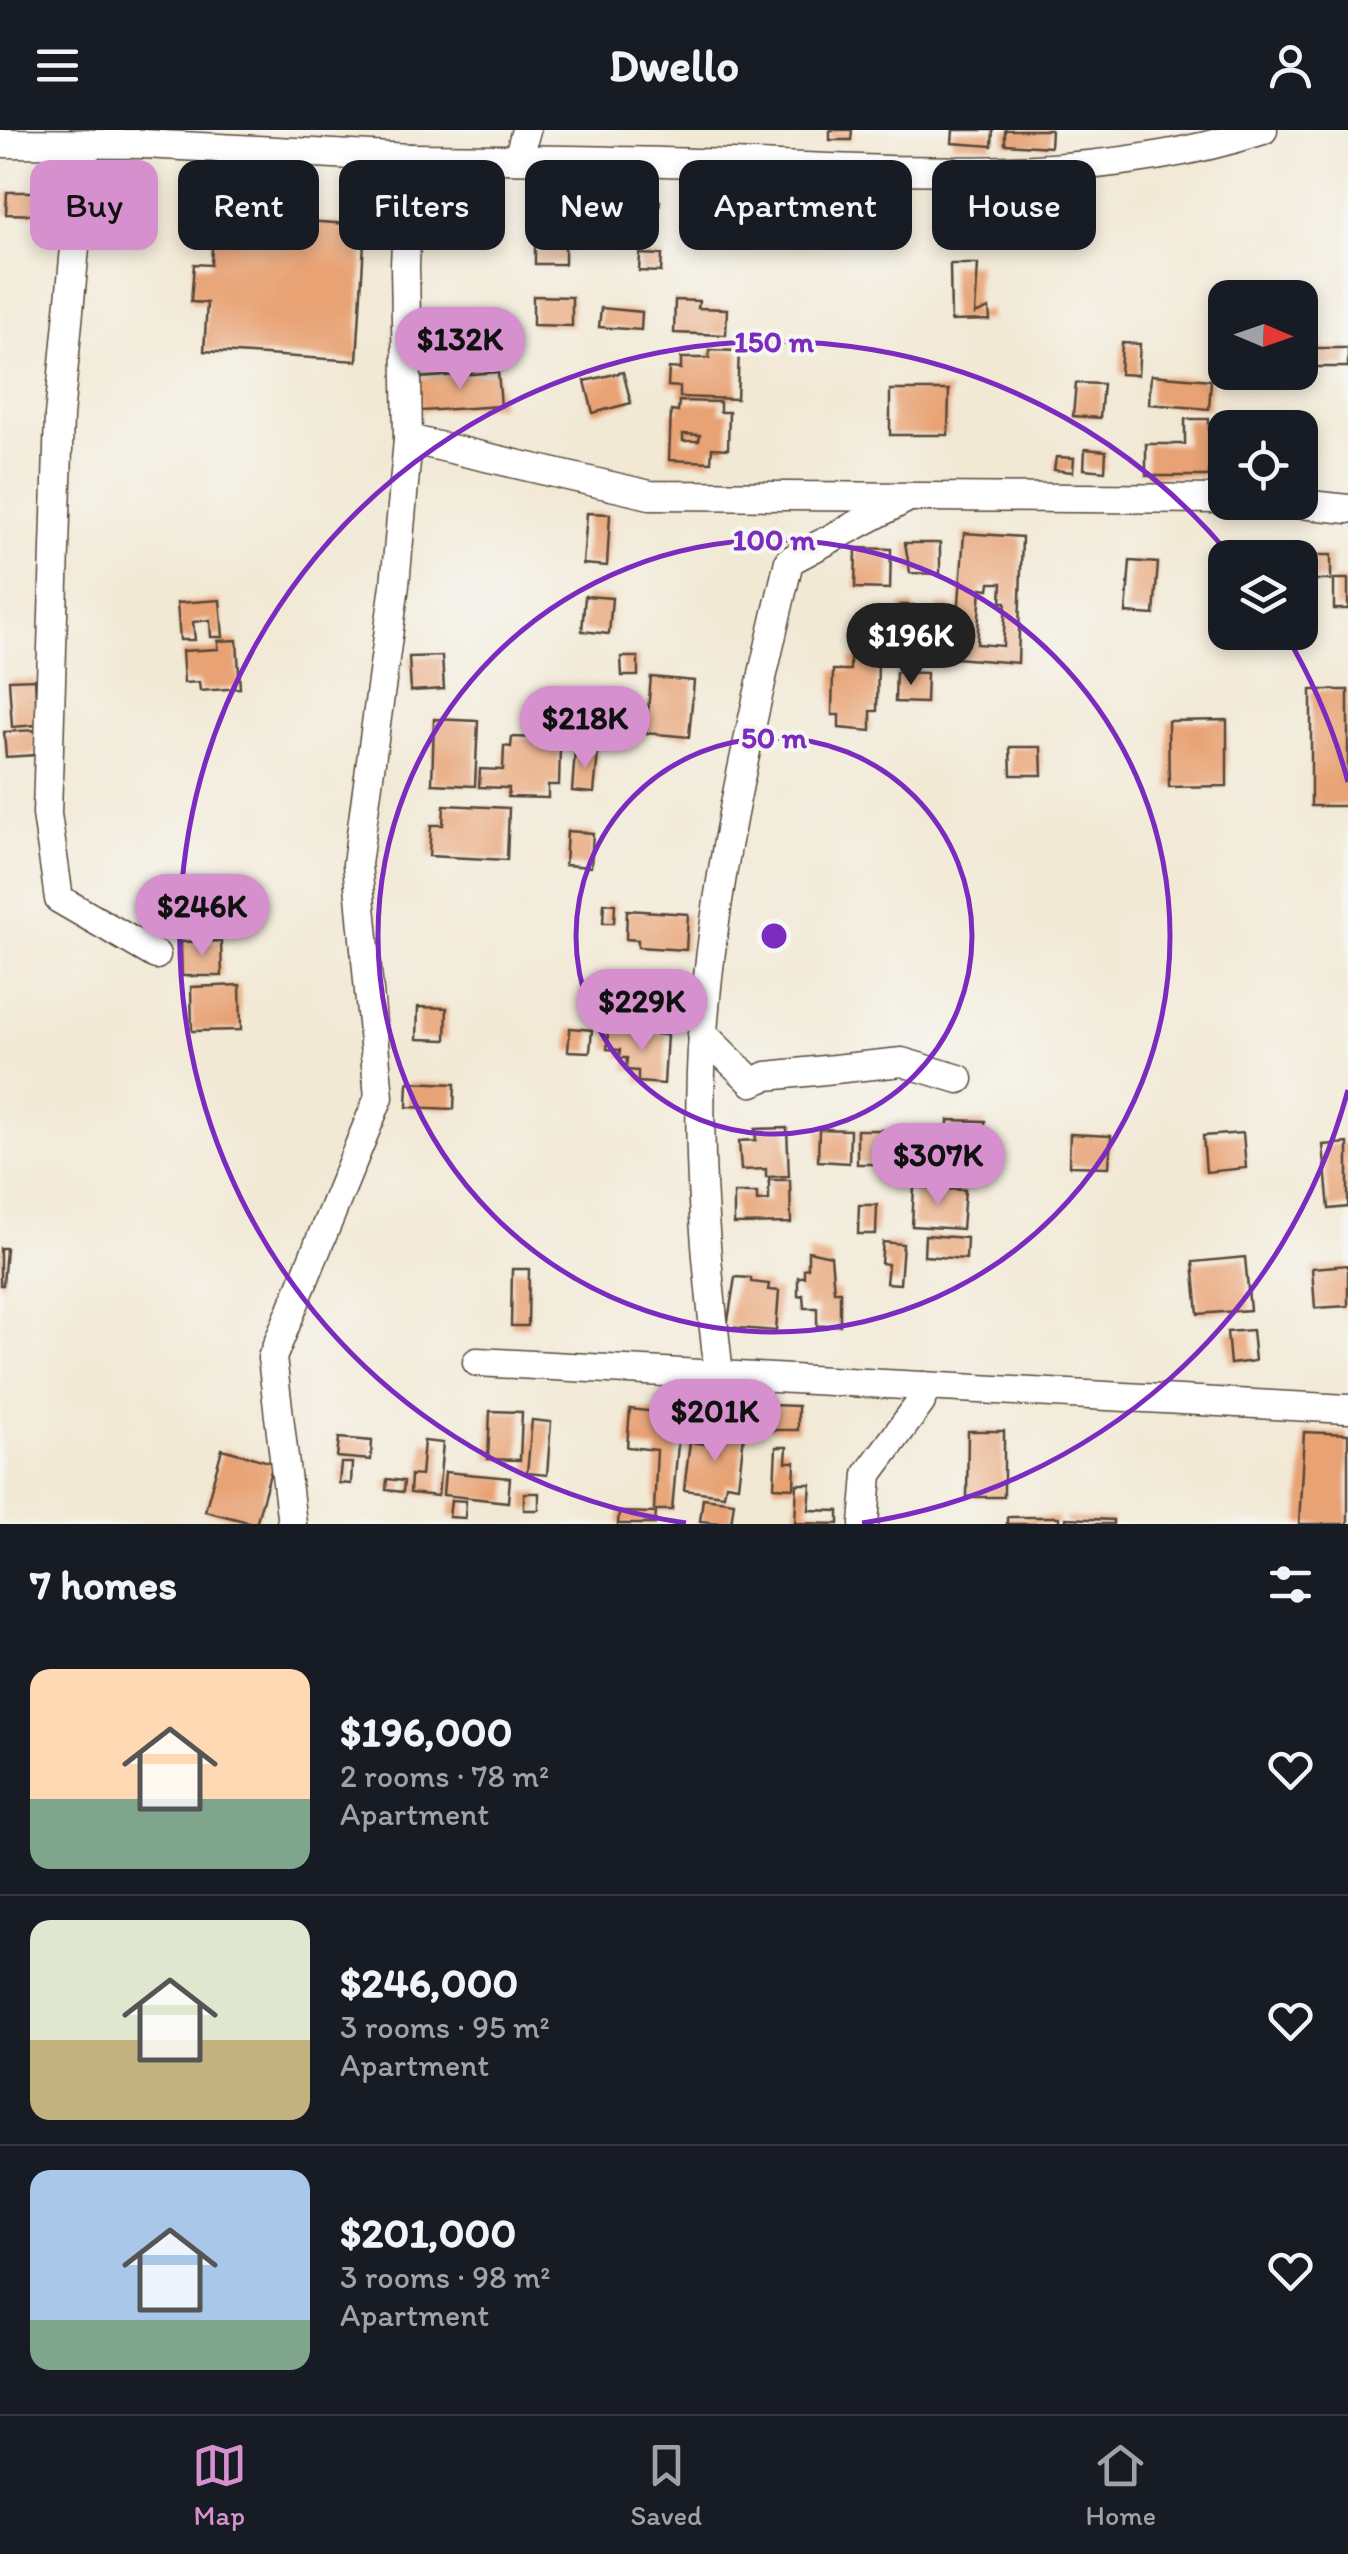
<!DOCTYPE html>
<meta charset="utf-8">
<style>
:root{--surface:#171b24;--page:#20242c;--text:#f1f3f6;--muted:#9ea1a6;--line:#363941;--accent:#d690ce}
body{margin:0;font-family:Itim,sans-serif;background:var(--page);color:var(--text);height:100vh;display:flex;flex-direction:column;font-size:38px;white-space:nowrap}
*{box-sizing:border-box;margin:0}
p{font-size:32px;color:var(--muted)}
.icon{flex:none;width:55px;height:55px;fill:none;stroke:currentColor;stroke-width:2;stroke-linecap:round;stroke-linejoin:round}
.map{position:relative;height:1394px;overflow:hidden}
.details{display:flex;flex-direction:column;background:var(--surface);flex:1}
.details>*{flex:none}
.guide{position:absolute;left:30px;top:30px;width:1290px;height:90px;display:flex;gap:20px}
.needle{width:65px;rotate:92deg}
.tools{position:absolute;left:1208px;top:150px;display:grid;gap:20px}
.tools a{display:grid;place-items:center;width:110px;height:110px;border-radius:20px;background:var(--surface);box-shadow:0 5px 15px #0003;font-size:50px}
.price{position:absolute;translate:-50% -85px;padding:0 22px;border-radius:35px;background:var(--accent);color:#111;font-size:32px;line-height:65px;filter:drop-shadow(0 2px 5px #0008)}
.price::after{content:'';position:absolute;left:50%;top:60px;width:30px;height:22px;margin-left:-15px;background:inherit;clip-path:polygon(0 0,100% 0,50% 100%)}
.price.current{background:#222;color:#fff}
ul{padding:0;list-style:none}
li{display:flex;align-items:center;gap:30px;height:250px;padding:0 30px}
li+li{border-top:2px solid var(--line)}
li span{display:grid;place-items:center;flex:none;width:280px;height:200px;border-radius:20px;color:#555}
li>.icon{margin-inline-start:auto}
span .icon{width:120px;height:120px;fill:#fffc;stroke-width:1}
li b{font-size:42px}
h2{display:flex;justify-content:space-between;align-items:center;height:120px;padding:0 30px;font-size:42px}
.pill{padding:0 35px;border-radius:20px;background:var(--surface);box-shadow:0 5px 15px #0003;font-size:35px;line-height:90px}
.pill.current{background:var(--accent);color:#111}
header{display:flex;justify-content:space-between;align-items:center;height:130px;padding:0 30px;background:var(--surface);font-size:45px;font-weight:800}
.tab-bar{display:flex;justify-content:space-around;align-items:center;height:140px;border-top:2px solid var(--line);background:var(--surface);font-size:28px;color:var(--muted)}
.tab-bar a{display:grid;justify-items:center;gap:5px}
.tab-bar .current{color:var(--accent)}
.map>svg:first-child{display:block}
</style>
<header><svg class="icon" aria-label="menu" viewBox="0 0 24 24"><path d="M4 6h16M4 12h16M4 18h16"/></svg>Dwello<svg class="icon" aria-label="person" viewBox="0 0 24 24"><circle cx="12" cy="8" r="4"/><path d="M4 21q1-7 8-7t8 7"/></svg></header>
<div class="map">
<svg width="1348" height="1394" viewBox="0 0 1348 1394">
<rect width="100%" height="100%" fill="#f6f6f2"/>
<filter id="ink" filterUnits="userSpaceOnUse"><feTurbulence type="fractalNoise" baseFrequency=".01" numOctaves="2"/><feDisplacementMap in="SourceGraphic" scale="20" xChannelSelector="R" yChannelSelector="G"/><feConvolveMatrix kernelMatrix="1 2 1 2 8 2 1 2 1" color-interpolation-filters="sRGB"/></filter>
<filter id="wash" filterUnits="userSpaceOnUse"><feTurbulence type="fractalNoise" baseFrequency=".0048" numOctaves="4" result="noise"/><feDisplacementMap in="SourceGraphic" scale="40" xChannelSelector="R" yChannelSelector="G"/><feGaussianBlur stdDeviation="2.25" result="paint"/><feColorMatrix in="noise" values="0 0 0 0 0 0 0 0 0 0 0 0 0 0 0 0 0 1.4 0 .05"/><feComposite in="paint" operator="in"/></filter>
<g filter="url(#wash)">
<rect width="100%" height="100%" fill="#f2e9d5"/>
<g id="blocks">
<g fill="#e8a273" fill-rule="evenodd">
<polygon points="830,0 852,0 851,10 830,10"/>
<polygon points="953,0 993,0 992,16 952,13"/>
<polygon points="1005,0 1051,0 1050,17 1005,14"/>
<polygon points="7,62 40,62 39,85 6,84"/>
<polygon points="647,70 660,71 659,82 646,81"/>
<polygon points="214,85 365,95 357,231 204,221 207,173 191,172 194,134 211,135"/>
<rect x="535" y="99" width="30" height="35"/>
<polygon points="621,99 632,100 631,115 620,115"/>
<polygon points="640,124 662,125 661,142 639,141"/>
<polygon points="950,134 978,134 975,184 989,178 990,190 951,191"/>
<polygon points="533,166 572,167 572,196 533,195"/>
<polygon points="675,170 699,171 698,178 727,179 726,205 674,203"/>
<polygon points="601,178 642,182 641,200 599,197"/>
<polygon points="472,200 473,235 437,235 436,201"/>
<polygon points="1122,213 1140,214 1138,245 1120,244"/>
<rect x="1307" y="218" width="41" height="19"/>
<polygon points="709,220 739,221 737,269 680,267 680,257 668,256 669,238 681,239 681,228 709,228"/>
<polygon points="498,242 501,276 422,281 419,248"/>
<polygon points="623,242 631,273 593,283 585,251"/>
<polygon points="1151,245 1211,250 1209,279 1149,274"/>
<polygon points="1076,253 1103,254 1100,288 1073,286"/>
<polygon points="890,260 949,260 948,305 890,305"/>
<path d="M679,271L720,272V282H729L728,319L712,318L711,332L669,330L671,281L678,282ZM683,304L700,305L699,311H683Z"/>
<polygon points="1185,289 1209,289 1209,346 1146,346 1146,314 1185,314"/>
<polygon points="1085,319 1106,321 1105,341 1084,339"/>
<polygon points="1056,327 1074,328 1073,342 1054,340"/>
<polygon points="587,383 610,384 607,436 583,434"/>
<path d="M964,403L1022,407L1018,533L955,528ZM990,453H1002L1001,472H1006L1003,516L977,514L981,458L989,459Z"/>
<polygon points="905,413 940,413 940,444 910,443"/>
<polygon points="856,418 891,419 890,459 855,458"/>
<rect x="1300" y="425" width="31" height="25"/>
<polygon points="1130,431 1158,433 1154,485 1126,483"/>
<rect x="1334" y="449" width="14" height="30"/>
<polygon points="585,466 612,468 609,504 582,501"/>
<polygon points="220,470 223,507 211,507 210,490 193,492 195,510 180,510 177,473"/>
<polygon points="900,475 914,475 913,510 937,511 938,476 952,476 950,527 899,525"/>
<polygon points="237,510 240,558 200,561 199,552 184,553 182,521 218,519 218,511"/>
<polygon points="442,526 444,559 411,561 409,527"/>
<polygon points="621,527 638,527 638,546 622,546"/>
<polygon points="850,528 878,529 877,581 871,581 871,601 839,598 839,585 832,585 833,540 850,540"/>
<polygon points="896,542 927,543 926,573 895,572"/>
<polygon points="651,547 694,551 689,607 646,603"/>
<polygon points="35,549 37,595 12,597 9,550"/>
<rect x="1311" y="560" width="37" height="116"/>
<polygon points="434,589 478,591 475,656 432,654"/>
<polygon points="1227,590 1227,656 1169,657 1168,591"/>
<polygon points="35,600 36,625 6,627 4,602"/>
<polygon points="512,607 539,608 539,617 560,618 559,655 548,655 548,668 508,667 509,658 479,657 480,639 503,640 504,616 511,617"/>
<polygon points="1010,617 1041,617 1042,645 1011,645"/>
<polygon points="575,620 598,622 594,663 572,661"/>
<polygon points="444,675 509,678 507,730 429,726 431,695 443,695"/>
<polygon points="567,701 593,703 591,737 565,735"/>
<polygon points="604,773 615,774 614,793 603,793"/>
<polygon points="627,780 688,784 686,820 638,817 638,810 626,809"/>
<polygon points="221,811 222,846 182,846 181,812"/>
<polygon points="240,855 241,900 192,901 191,857"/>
<polygon points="418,877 447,878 446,910 417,909"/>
<polygon points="570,898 592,900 590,922 568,921"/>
<polygon points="608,901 667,905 664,954 638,952 638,941 626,940 627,928 619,928 620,920 607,919"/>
<polygon points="408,952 455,954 454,979 407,977"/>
<polygon points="948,990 985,991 984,1036 947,1035"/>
<polygon points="787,998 789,1046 766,1047 766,1039 741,1040 739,1011 756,1010 755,999"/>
<polygon points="819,999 850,1000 849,1033 818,1031"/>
<polygon points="857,1000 915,1000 916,1034 857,1034"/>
<polygon points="1243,1003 1246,1038 1206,1042 1203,1006"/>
<polygon points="1070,1004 1111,1006 1109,1037 1069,1036"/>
<polygon points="1348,1013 1348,1077 1329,1079 1323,1015"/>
<polygon points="769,1050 790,1050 791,1093 734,1094 734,1063 757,1063 757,1071 769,1070"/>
<polygon points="914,1057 965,1060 962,1099 912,1096"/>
<polygon points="859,1075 877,1075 876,1104 858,1104"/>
<polygon points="925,1105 967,1108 966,1129 924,1126"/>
<polygon points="883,1112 903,1114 900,1154 886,1153 888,1134 881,1133"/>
<polygon points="0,1118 6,1118 3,1155 0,1155"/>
<polygon points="808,1121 831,1126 834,1161 840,1161 840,1195 817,1196 817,1178 804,1178 803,1165 798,1166 798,1147 804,1147 804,1139 808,1138"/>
<polygon points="1245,1127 1250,1180 1198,1184 1193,1132"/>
<polygon points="1348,1135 1348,1176 1315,1178 1312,1138"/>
<polygon points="512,1139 529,1139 528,1196 511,1196"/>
<polygon points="735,1147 751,1148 751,1152 769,1154 768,1160 779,1161 776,1201 727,1197"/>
<polygon points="1252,1200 1255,1231 1230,1234 1227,1202"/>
<polygon points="769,1275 798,1276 798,1300 769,1300"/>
<polygon points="630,1279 656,1282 655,1289 680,1292 672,1380 654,1380 657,1320 627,1317"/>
<polygon points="490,1281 522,1282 520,1330 488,1329"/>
<polygon points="532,1290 551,1292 547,1345 527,1343"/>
<polygon points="968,1301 1004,1301 1004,1367 967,1367"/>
<polygon points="715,1302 744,1305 738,1356 726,1354 724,1365 684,1360 690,1312 713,1315"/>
<polygon points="1304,1302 1348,1304 1348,1394 1299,1394"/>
<polygon points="339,1308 372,1311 371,1330 337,1327"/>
<polygon points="424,1311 443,1313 438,1366 410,1363 411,1345 421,1346"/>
<polygon points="776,1317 787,1317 786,1332 795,1332 794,1358 774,1357"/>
<polygon points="222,1319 273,1333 256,1394 205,1381"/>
<polygon points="341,1333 352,1333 351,1354 339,1353"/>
<polygon points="445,1342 510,1348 508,1372 443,1365"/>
<polygon points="387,1349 404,1351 403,1362 386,1360"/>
<polygon points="797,1354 811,1354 809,1380 839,1381 839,1394 795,1393"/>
<rect x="524" y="1363" width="15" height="17"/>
<polygon points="703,1368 734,1372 731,1394 700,1391"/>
<polygon points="451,1370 466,1371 465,1388 449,1387"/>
<polygon points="619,1382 656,1383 655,1394 618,1394"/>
<rect x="1007" y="1387" width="52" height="7"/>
<polygon points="1066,1388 1113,1390 1113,1394 1066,1394"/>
</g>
</g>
</g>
<g filter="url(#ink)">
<use href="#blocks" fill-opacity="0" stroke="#564739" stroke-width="2.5"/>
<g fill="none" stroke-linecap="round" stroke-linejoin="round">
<defs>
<g id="minor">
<polyline points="0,13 143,14 410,28 405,135 408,309 650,365 1225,369"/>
<polyline points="85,13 59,286 47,684 59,769 156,825"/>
<path d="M410,28C516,29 623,30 729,34C905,40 1093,56 1263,0"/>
<polyline points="518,29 526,0"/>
<polyline points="1281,372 1348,379"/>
<polyline points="702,903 752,952 767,946 902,932 959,949"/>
<polyline points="477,1232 1348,1279"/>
<path d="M719,1244C706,1132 695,1016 703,903C714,743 753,587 789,431L909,367"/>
<polyline points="292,1394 272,1228 379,967 357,734 395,455 408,309"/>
<polyline points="864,1394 868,1344 921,1272 923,1256"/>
</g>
</defs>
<use href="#minor" stroke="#564739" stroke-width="31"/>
<use href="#minor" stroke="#fff" stroke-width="28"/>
</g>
</g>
<g fill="none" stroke="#7b2cbf" stroke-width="5">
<circle cx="774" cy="806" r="198"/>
<circle cx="774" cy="806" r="396"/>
<path d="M1348 960A594 594 0 0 1 862 1393M686 1393A594 594 0 1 1 1229 424M1286 505A594 594 0 0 1 1348 652"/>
</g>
<circle cx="774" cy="806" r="15" fill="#7b2cbf" stroke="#f6f6f2" stroke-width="5"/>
<g font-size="30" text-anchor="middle" font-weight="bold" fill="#7b2cbf" stroke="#f6f6f2" stroke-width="8" stroke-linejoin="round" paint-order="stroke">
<text x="774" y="222">150 m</text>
<text x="774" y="420">100 m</text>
<text x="774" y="618">50 m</text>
</g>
</svg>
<div class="tools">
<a><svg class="needle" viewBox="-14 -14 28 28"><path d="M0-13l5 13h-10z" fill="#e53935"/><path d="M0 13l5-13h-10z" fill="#9ea1a6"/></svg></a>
<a><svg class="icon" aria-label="locate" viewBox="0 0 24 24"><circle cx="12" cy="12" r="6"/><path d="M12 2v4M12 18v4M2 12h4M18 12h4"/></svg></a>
<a><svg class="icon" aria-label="layers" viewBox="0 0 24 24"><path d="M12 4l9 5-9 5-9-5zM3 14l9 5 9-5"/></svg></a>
</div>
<b class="price" style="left:460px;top:262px">$132K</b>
<b class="price current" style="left:911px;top:558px">$196K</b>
<b class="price" style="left:585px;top:641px">$218K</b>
<b class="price" style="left:202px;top:829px">$246K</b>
<b class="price" style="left:642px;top:924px">$229K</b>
<b class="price" style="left:938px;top:1078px">$307K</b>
<b class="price" style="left:715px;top:1334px">$201K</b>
<div class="guide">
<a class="pill current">Buy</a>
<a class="pill">Rent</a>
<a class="pill">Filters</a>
<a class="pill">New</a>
<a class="pill">Apartment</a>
<a class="pill">House</a>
</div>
</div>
<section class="details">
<h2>7 homes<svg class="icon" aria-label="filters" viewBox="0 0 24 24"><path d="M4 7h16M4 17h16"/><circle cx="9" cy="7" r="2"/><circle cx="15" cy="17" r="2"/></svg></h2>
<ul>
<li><span style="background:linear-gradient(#ffd9b3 65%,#7fa58c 0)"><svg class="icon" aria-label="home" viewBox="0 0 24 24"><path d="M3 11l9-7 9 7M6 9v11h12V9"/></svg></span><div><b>$196,000</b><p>2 rooms · 78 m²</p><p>Apartment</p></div><svg class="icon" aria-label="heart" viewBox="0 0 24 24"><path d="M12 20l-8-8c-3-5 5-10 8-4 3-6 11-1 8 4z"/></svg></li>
<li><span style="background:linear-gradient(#dfe7d0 60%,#c2b280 0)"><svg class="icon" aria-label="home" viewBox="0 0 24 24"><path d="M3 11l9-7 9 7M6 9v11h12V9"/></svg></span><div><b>$246,000</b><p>3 rooms · 95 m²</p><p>Apartment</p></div><svg class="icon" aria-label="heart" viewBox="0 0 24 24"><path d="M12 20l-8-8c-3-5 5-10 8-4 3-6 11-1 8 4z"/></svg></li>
<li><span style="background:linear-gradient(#a9c7e8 75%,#7fa58c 0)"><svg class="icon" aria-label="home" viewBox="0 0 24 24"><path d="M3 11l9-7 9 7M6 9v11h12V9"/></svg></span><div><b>$201,000</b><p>3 rooms · 98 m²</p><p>Apartment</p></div><svg class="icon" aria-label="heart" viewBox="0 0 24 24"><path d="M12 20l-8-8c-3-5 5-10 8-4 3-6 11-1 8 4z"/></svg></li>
</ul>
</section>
<nav class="tab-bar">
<a class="current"><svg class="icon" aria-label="map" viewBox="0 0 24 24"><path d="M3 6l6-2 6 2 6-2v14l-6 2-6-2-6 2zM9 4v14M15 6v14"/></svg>Map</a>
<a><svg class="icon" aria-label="saved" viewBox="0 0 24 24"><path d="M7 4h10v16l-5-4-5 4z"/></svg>Saved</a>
<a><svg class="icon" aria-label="home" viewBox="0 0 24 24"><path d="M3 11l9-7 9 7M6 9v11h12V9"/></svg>Home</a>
</nav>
